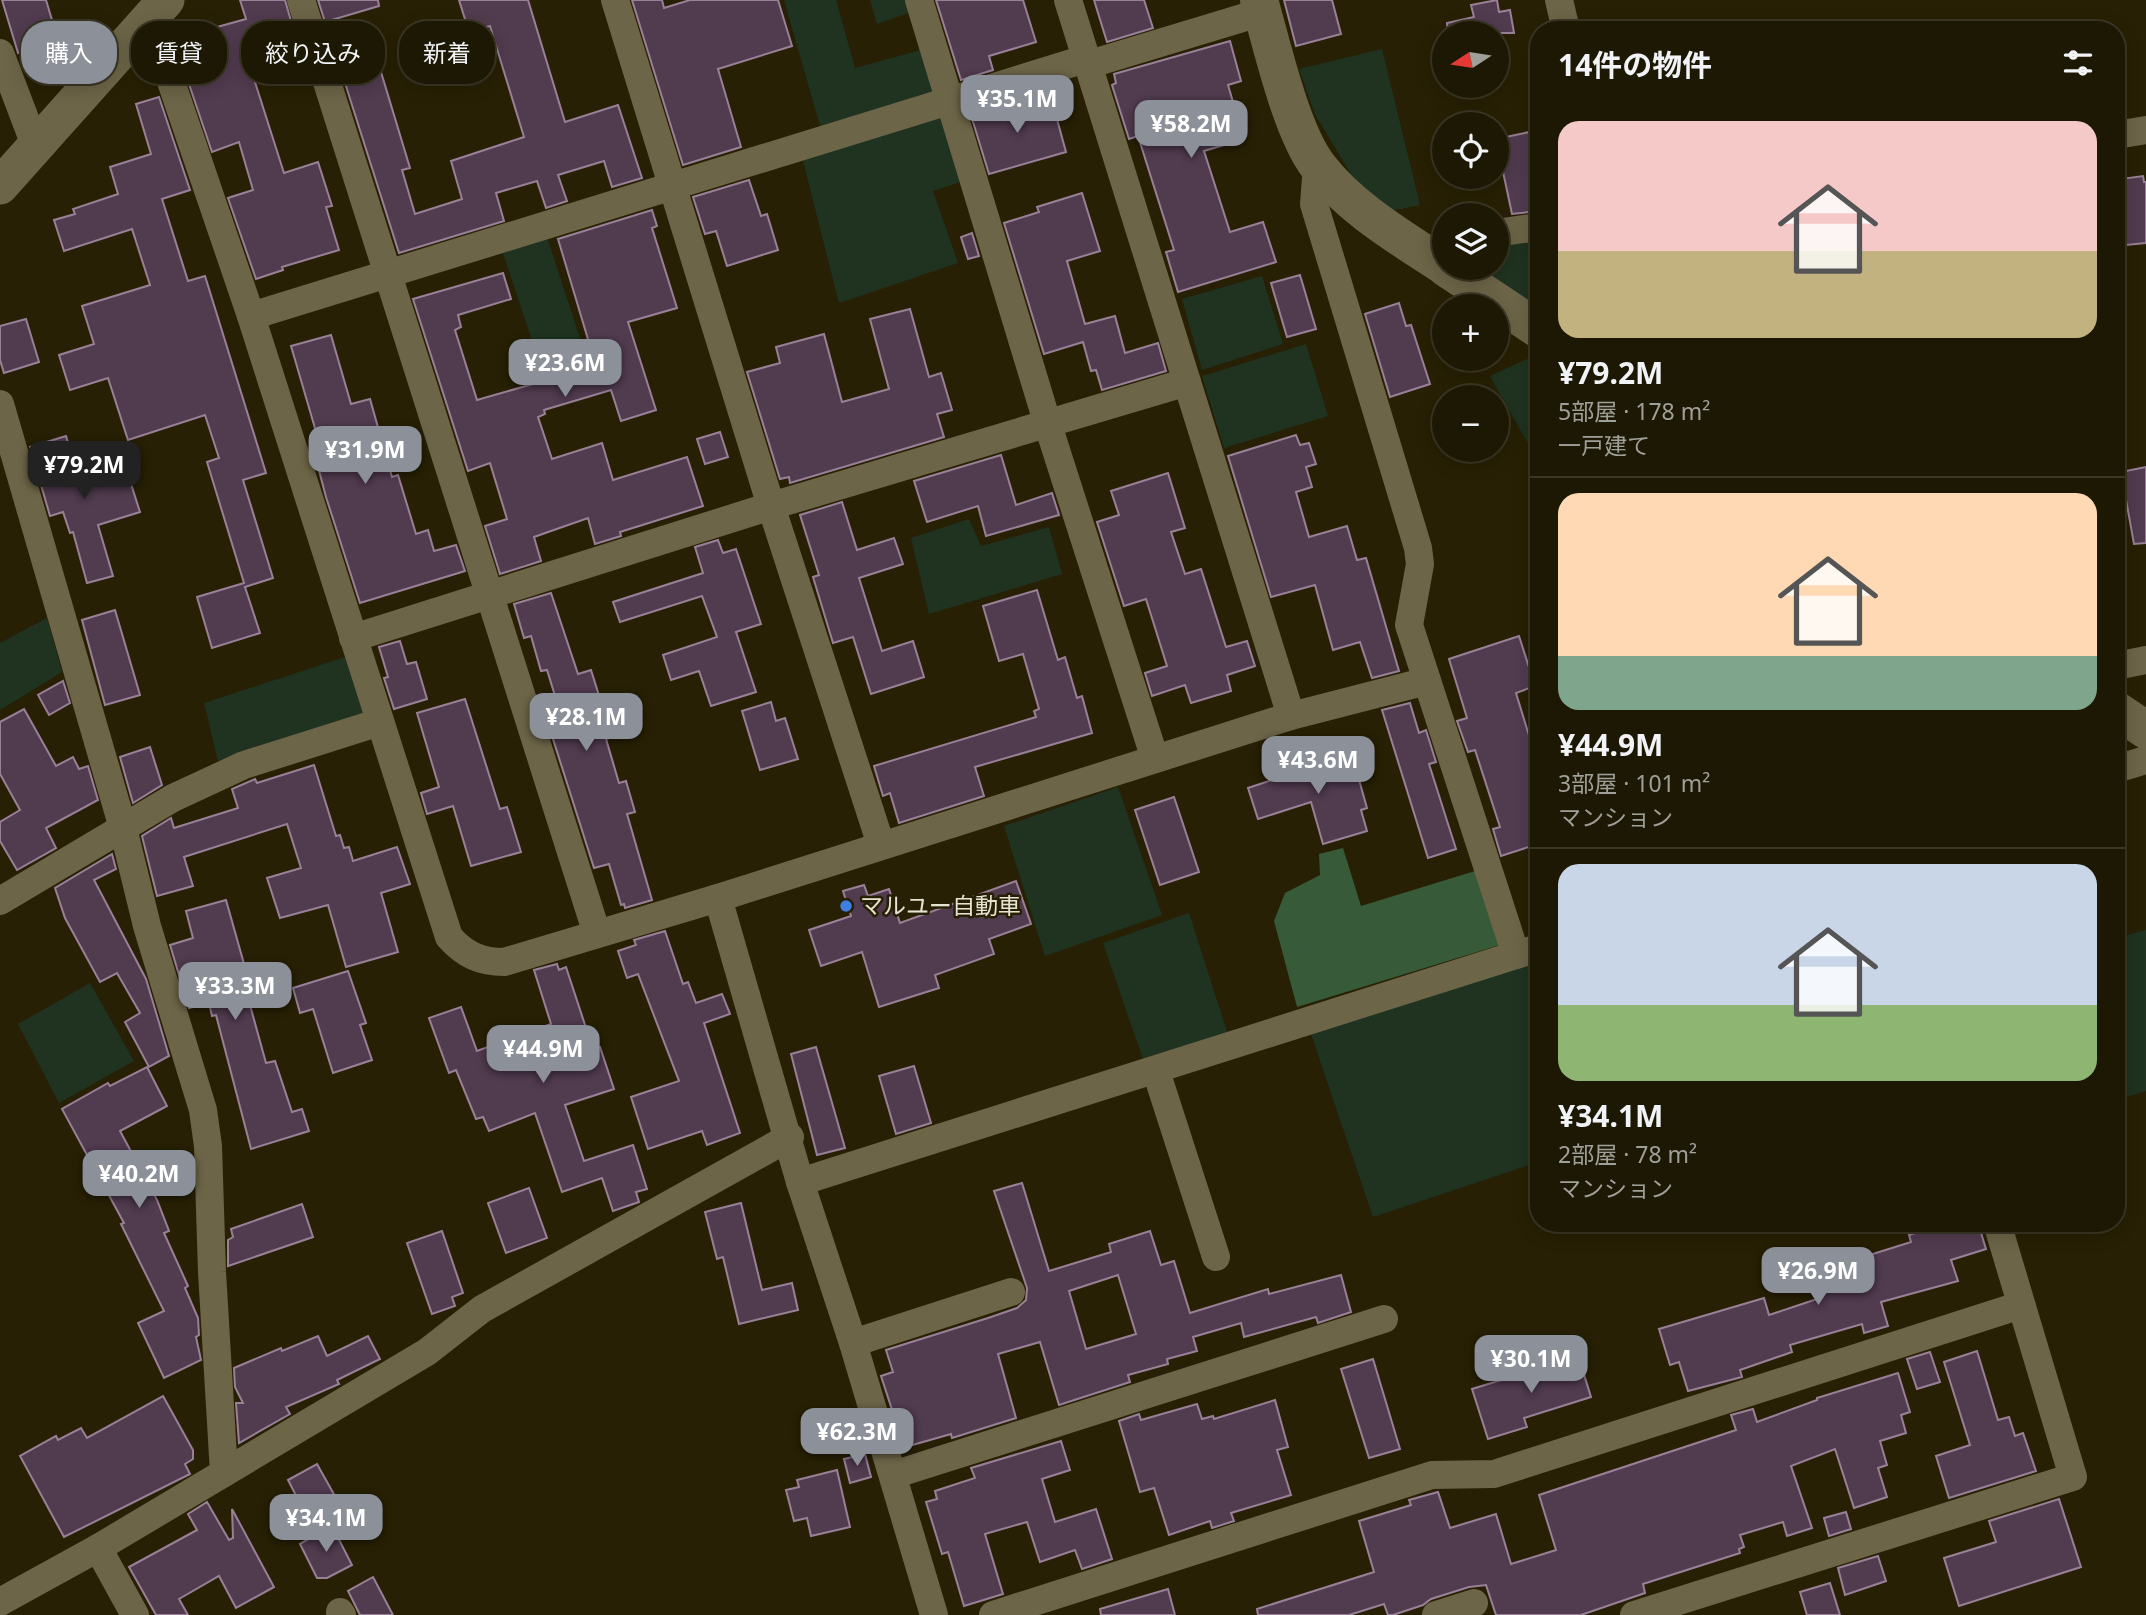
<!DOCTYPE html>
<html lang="ja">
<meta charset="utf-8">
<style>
:root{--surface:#1d1803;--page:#25210d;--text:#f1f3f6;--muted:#a0a09a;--line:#3b3725;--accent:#8c9099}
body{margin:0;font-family:"Noto Sans","Noto Sans JP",sans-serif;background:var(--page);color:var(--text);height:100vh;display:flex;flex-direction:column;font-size:26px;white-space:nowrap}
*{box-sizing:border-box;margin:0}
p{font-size:23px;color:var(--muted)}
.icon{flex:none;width:38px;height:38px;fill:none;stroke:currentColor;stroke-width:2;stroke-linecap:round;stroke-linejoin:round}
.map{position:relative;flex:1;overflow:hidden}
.drawer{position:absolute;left:1530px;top:21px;width:595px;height:1211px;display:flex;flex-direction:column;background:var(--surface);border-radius:28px;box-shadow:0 4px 18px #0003,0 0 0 2px var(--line)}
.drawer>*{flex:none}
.top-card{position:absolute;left:21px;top:21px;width:665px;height:63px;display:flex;gap:14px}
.needle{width:46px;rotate:258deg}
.fabs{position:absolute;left:1432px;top:21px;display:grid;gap:14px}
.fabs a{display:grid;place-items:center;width:77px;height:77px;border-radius:50%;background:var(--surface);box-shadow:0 4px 18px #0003,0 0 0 2px var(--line);font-size:35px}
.price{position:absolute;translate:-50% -60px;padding:0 16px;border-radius:14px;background:var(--accent);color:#fff;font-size:23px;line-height:46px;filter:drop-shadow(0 2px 4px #0008)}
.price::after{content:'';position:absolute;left:50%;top:42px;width:21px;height:16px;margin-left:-10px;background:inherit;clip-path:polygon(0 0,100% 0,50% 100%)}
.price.current{background:#222;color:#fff}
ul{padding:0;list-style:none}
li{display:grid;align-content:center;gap:14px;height:371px;padding:0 28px}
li+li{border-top:2px solid var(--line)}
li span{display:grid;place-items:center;height:217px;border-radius:21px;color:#555}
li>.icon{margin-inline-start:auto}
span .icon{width:126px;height:126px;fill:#fffc;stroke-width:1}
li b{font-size:30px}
h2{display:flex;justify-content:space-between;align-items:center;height:84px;padding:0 28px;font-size:30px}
.pill{padding:0 24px;border-radius:28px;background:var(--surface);box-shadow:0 4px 18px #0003,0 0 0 2px var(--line);font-size:24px;line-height:63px}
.pill.current{background:var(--accent);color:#fff}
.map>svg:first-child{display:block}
</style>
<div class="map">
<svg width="2146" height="1615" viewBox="0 0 2146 1615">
<rect width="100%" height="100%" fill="#272004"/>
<g fill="#1f3320">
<polygon points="784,0 836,0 855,68 921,50 933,94 820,126"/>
<polygon points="870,0 911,0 914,11 877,24"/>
<polygon points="1382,49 1420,205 1391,211 1352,176 1315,114 1299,69"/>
<polygon points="942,112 964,181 933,191 958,263 839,303 802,157"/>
<polygon points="547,237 586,357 542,371 503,253"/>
<polygon points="1538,240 1538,308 1479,268 1496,268 1496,247"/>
<polygon points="1262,276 1283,344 1202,370 1182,299"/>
<polygon points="1306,344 1328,416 1224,448 1202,376"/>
<polygon points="1538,354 1538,457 1536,458 1490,376"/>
<polygon points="969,519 981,546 1049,527 1062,574 929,614 911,538"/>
<polygon points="47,618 62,672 0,710 0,643"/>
<polygon points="345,657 364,715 218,761 204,703"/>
<polygon points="1118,787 1162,915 1045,956 1004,826"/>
<polygon points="1189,913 1228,1035 1144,1062 1103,943"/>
<polygon points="2146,930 2146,1091 2116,1100 2116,938"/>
<polygon points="1538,959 1538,1162 1373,1217 1311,1034"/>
<polygon points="90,983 134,1061 59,1103 18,1024"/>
</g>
<polygon fill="#375a39" points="1343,848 1361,906 1475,871 1500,945 1297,1007 1274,921 1285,893 1320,875 1319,854"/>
<g fill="#513b4f" stroke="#998097" stroke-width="2" fill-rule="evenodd">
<polygon points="2,0 46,0 58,40 18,53"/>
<polygon points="240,0 285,0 297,42 247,57 284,173 318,162 332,206 326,207 339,250 282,267 283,270 256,279 228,198 253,190 239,142 212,152 172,34 198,27 199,32 246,19"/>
<polygon points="318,0 378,0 379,6 325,22"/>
<polygon points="459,0 528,0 565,122 618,105 642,178 612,187 604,161 558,175 567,201 546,208 537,181 496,193 504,221 399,253 345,83 381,72 410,168 402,170 415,214 462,199 451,161 524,137 490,26 469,32"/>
<polygon points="632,0 662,0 664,8 690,0 778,0 792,46 718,69 741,147 683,165"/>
<polygon points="936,0 1023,0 1036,42 989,56 993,70 961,80"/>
<polygon points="1094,0 1144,0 1153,28 1107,42"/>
<polygon points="1284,0 1332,0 1341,34 1296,46"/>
<polygon points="1497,0 1499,12 1510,10 1514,33 1448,33 1447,23 1474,17 1471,5"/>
<polygon points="1230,41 1241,81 1228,85 1244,139 1204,151 1230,232 1263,222 1276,262 1178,292 1166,252 1174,250 1138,136 1129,139 1112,85 1116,83 1114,74"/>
<polygon points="159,97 190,190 162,199 188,281 205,276 266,473 243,480 273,578 245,587 260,633 212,648 197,597 244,583 207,462 219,458 205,415 128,440 108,378 70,390 59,355 94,344 82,306 150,285 132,229 64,251 54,220 75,214 73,209 118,194 110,167 151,154 136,104"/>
<polygon points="1052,101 1066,152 989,174 970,112 1002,102 1005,113"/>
<polygon points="1534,131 1538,149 1538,211 1512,214 1496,139"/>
<polygon points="2143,176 2144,182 2146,182 2146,243 2116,246 2116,212 2122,211 2118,187 2122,186 2121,179"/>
<polygon points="749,180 761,216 767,214 778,250 727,266 716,231 705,234 693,197"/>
<polygon points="1082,193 1100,251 1067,261 1085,324 1115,316 1125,353 1158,343 1166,371 1102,390 1096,370 1091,371 1083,342 1044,354 1004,223 1039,212 1037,207"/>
<polygon points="652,210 657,226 652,228 677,308 628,322 656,410 621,421 611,390 544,410 545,414 538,417 552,459 602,443 613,480 687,457 703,506 620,532 621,536 595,544 588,518 534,537 541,561 500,574 485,526 507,519 490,463 468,471 413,299 503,273 511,299 458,315 461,327 455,330 477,400 596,366 558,239"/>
<polygon points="972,233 979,256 968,259 961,237"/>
<polygon points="1300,275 1316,329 1287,337 1271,283"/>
<polygon points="1399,303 1406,326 1411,325 1430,384 1390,397 1365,314"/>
<polygon points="910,309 929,377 941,373 952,410 937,414 944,437 790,483 789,477 780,479 747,372 780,363 776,347 824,334 842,402 889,389 870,319"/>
<polygon points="26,319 39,362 4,373 0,360 0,326"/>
<polygon points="331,335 351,404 370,399 392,477 398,475 416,534 428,530 434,551 456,545 465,571 360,603 326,497 312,444 319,442 291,346"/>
<polygon points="720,432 728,457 705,464 697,439"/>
<polygon points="1296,435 1300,445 1309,443 1316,464 1306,467 1312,487 1296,492 1309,537 1347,526 1357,560 1366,558 1399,671 1372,678 1360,642 1333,650 1315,585 1271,597 1228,456"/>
<polygon points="66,436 79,479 125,465 140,512 98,525 113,576 87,583 73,532 70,533 63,512 50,516 30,447"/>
<polygon points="1001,455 1016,505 1052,493 1059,515 986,536 978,506 927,522 914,481"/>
<polygon points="2146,467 2146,543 2134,544 2121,472"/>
<polygon points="1168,473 1185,528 1171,532 1185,574 1201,569 1226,647 1247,641 1255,666 1227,675 1231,691 1191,703 1185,685 1152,696 1145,673 1167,666 1146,599 1124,606 1097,522 1119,515 1111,491"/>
<polygon points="842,502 857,550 894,538 903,564 859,578 882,651 913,641 924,677 871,694 853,637 833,643 813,577 819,575 800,515"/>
<polygon points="718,540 723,553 736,549 761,624 736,632 756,692 711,706 699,671 671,680 663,655 717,637 702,596 620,622 613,602 703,573 695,547"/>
<polygon points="1037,590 1058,660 1065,657 1077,698 1082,696 1092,733 975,767 984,796 899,823 890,793 883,796 874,766 1036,717 1034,711 1039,709 1023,654 999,661 983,606"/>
<polygon points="551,593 578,674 591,670 612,737 606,739 619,783 626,781 635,812 627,814 652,900 625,908 624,904 621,905 609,864 594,868 546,717 560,712 547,670 541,671 531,636 524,638 514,604"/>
<polygon points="115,610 140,695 105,705 82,620"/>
<polygon points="1519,636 1535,686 1516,693 1538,765 1538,844 1501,856 1493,829 1500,827 1475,750 1468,752 1457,721 1467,718 1449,659"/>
<polygon points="400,641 407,664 416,662 427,699 394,709 384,678 388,677 379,647"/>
<polygon points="63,681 70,703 49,715 38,695"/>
<polygon points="465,699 500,809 507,807 521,852 471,866 453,806 427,814 421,793 439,787 417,713"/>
<polygon points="771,702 776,721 785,718 798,759 760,770 742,711"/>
<polygon points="1410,703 1419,733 1426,730 1436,762 1429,764 1456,849 1428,858 1382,710"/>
<polygon points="24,709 56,766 73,757 79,769 88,766 98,800 46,828 56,848 17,870 0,841 0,822 20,810 0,774 0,722"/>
<polygon points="150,747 162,785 133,803 120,757"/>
<polygon points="1336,752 1340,766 1354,762 1367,808 1361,810 1367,831 1323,844 1311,802 1258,819 1248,788 1302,770 1299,763"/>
<polygon points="314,765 336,836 340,835 344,848 349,847 353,861 397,847 410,884 381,893 398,952 346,967 328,905 280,918 267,878 301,868 287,824 184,857 193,886 157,896 142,836 171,818 174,828 238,808 232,789 255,779 257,783"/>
<polygon points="1174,797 1199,872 1160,885 1135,810"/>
<polygon points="112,854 116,869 94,880 146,979 169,1056 149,1067 125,1022 140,1013 117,973 100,982 65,918 55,888"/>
<polygon points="1016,881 1031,924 989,939 994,954 935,975 939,988 879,1007 862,952 821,966 809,930 851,916 843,891 864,885 868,896 889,889 900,923"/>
<polygon points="226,900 255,1003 250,1005 266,1063 275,1061 292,1112 302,1109 309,1131 251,1149 216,1015 212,1016 209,1003 189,1008 170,945 193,938 186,911"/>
<polygon points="665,931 683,984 688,982 696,1003 722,994 730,1014 704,1023 740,1133 707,1145 702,1131 648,1149 631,1097 679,1081 638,974 627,978 618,951 636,945 634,940"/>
<polygon points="557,964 559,970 566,967 587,1031 589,1031 595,1048 600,1047 614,1089 565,1105 584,1161 633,1145 647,1189 636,1192 639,1202 613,1211 602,1178 562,1192 535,1113 489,1131 483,1117 476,1119 456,1070 449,1073 429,1018 461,1007 477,1051 551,1024 534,970"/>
<polygon points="348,971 366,1023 360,1025 372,1060 333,1073 313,1009 300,1013 293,988"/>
<polygon points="816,1047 845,1148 817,1155 791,1054"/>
<polygon points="914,1066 931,1123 896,1134 879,1076"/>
<polygon points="147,1067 167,1106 120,1131 157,1200 169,1231 164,1233 188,1286 185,1288 198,1318 199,1335 196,1337 201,1360 164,1378 138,1323 164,1311 121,1224 124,1223 62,1109 108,1083 110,1086"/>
<path d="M1022,1183L1049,1271L1111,1252L1109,1244L1150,1231L1161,1265L1174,1261L1190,1313L1268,1289L1269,1294L1341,1275L1351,1312L1318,1323L1316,1317L1244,1337L1241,1323L1193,1337L1197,1351L1167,1359L1168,1364L1128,1375L1130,1382L1059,1405L1040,1342L998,1354L1016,1418L952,1438L951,1434L909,1446L901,1420L896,1422L881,1376L893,1372L886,1350L988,1318L1017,1308L1026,1300L1027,1288L994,1191ZM1118,1275L1136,1334L1086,1349L1069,1291Z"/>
<polygon points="529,1188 547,1238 506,1253 488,1203"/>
<polygon points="741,1203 762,1290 792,1283 798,1310 739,1324 723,1257 717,1259 705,1212"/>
<polygon points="302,1204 313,1237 228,1266 228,1240 233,1237 231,1229"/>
<polygon points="1945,1223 1978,1223 1986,1249 1951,1260 1958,1281 1881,1302 1888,1326 1864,1333 1862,1324 1790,1345 1792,1352 1740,1370 1742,1377 1688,1391 1679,1362 1670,1365 1659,1329 1764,1298 1769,1315 1817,1299 1809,1274 1911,1242 1909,1235"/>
<polygon points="442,1231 463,1293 452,1297 455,1306 432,1314 407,1243"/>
<polygon points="318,1336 327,1356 368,1336 380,1359 337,1380 339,1384 286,1407 290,1414 239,1443 236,1403 243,1403 235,1387 234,1368 281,1348 282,1351"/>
<polygon points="1977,1351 1998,1420 2009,1417 2015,1436 2023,1433 2036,1471 1949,1498 1936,1456 1970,1445 1944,1362"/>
<polygon points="1577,1352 1591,1397 1524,1418 1527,1427 1488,1439 1472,1389 1537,1369 1536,1366"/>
<polygon points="1930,1352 1940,1382 1917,1389 1907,1359"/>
<polygon points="1373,1359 1400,1449 1369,1458 1341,1369"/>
<polygon points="1898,1373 1910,1412 1901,1415 1906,1433 1880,1441 1887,1465 1878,1468 1887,1497 1854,1508 1835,1449 1791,1466 1812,1528 1787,1536 1783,1522 1740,1535 1744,1547 1739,1549 1740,1553 1643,1584 1645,1593 1581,1615 1496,1615 1486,1585 1469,1587 1431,1599 1423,1605 1393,1615 1388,1615 1384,1604 1349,1615 1258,1615 1257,1609 1374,1572 1359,1521 1411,1505 1409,1500 1438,1492 1450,1528 1496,1514 1511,1564 1556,1550 1539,1495 1736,1430 1731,1415 1753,1409 1757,1422 1817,1400 1817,1398"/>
<polygon points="163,1396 193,1450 193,1459 185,1464 190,1474 64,1537 20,1456 56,1436 58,1440 81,1428 87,1438"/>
<polygon points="1275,1400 1288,1447 1277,1450 1291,1495 1231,1513 1234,1521 1212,1528 1210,1521 1169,1535 1154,1488 1140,1492 1119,1421 1139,1414 1141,1420 1197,1404 1202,1419 1213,1416 1214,1419"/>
<polygon points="1061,1441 1070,1470 1042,1479 1055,1522 1096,1509 1112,1559 1082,1569 1075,1550 1040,1562 1027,1522 985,1534 1003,1594 964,1606 948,1552 942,1554 926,1502 937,1499 935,1491 975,1478 971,1468"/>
<polygon points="865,1454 871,1477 850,1483 844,1459"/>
<polygon points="317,1464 340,1505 309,1521 288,1480"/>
<polygon points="837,1470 850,1527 811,1536 807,1518 794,1521 786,1490 799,1487 797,1480"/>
<polygon points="2059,1499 2081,1567 1959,1606 1944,1558 1996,1542 1989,1521"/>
<polygon points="207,1502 229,1540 233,1538 232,1509 274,1587 236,1608 219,1576 179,1599 188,1615 156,1615 129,1567 197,1530 188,1514"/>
<polygon points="1846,1512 1851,1529 1829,1536 1824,1518"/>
<polygon points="332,1526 352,1565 327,1578 317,1578 300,1544"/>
<polygon points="1878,1556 1886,1581 1845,1595 1838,1568"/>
<polygon points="373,1577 393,1615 360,1615 348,1591"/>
<polygon points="1830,1583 1840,1615 1807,1615 1800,1592"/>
<polygon points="1168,1589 1175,1615 1101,1615 1100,1609"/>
</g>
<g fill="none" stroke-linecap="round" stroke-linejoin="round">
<g stroke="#6d6548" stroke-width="28">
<polyline points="301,0 597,934"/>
<polyline points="615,0 771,506 881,845"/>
<polyline points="919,0 1048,425 1155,759"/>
<polyline points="1068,0 1291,716"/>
<polyline points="1559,0 1566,30"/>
<path d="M149,17L251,316L449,937C465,955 481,962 504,962L718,898L1291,716L1427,681"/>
<polyline points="0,53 35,145"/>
<polyline points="1087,65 1262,12"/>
<polyline points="2116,135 2146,130"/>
<polyline points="1317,165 1314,204 1418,548 1420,564 1409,625 1516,955"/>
<polyline points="1496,233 1538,227"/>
<polyline points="251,316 1085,59"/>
<polyline points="0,404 123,828 147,926 203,1110 208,1146 212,1272 224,1473"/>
<polyline points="353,638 771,506 1187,382"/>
<polyline points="2116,666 2146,660"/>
<polyline points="2116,769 2146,760"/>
<polyline points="718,898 800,1182 853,1343 934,1615"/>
<polyline points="0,901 173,798 244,765 380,722"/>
<polyline points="1156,1071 1216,1257"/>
<polyline points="800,1182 1538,948"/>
<polyline points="853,1343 1011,1292"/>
<polyline points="893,1475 1384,1319"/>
<polyline points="98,1548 135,1615"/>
<polyline points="0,1602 98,1548 427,1352 482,1309 790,1137"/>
<polyline points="340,1612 342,1615"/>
<polyline points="993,1615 1432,1475 1494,1474 2021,1305"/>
<polyline points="1436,1615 1474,1603"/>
<polyline points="1634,1615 2073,1477 1997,1223"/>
</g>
<polyline stroke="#6d6548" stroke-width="37" points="0,186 166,0"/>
<g stroke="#6d6548" stroke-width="38">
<path d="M1259,0C1272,45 1291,131 1318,166C1350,208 1400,237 1444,266"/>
<polyline points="1446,268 1538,329"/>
<polyline points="2116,710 2146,730"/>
</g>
</g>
<circle fill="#3f7fe0" stroke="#272004" stroke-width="2.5" cx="846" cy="906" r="7"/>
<g text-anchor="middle" stroke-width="5" stroke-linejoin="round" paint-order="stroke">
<g font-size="23" fill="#e7e3d2" stroke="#272004" text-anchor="start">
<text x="860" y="914">マルユー自動車</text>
</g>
</g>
</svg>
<div class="fabs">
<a><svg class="needle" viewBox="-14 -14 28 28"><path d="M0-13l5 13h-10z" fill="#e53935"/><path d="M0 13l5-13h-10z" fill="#a0a09a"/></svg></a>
<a><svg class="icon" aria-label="locate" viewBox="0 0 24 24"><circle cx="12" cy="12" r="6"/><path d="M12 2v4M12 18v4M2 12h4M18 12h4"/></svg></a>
<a><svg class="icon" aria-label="layers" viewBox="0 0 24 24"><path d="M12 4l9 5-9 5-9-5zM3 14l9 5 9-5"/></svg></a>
<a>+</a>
<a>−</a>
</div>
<b class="price" style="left:1017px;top:135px">¥35.1M</b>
<b class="price" style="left:1191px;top:160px">¥58.2M</b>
<b class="price" style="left:565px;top:399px">¥23.6M</b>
<b class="price" style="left:365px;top:486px">¥31.9M</b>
<b class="price current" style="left:84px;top:501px">¥79.2M</b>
<b class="price" style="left:586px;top:753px">¥28.1M</b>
<b class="price" style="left:1318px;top:796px">¥43.6M</b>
<b class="price" style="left:235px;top:1022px">¥33.3M</b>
<b class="price" style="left:543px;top:1085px">¥44.9M</b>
<b class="price" style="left:139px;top:1210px">¥40.2M</b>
<b class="price" style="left:1818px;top:1307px">¥26.9M</b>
<b class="price" style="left:1531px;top:1395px">¥30.1M</b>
<b class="price" style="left:857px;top:1468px">¥62.3M</b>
<b class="price" style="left:326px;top:1554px">¥34.1M</b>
<div class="top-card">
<a class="pill current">購入</a>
<a class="pill">賃貸</a>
<a class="pill">絞り込み</a>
<a class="pill">新着</a>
</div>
<section class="drawer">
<h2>14件の物件<svg class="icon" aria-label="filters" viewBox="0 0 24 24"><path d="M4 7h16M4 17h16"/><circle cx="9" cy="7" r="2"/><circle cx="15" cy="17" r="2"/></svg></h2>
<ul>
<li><span style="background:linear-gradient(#f6c9c9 60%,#c2b280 0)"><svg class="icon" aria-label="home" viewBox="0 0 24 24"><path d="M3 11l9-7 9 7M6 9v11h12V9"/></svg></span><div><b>¥79.2M</b><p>5部屋 · 178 m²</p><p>一戸建て</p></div></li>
<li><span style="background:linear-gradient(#ffd9b3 75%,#7fa58c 0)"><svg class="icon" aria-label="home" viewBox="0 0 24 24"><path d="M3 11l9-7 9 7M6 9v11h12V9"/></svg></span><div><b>¥44.9M</b><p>3部屋 · 101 m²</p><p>マンション</p></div></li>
<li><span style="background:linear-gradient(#c9d6e8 65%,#8fb573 0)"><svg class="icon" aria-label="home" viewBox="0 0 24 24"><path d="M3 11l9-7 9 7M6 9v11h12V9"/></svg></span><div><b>¥34.1M</b><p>2部屋 · 78 m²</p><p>マンション</p></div></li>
</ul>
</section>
</div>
